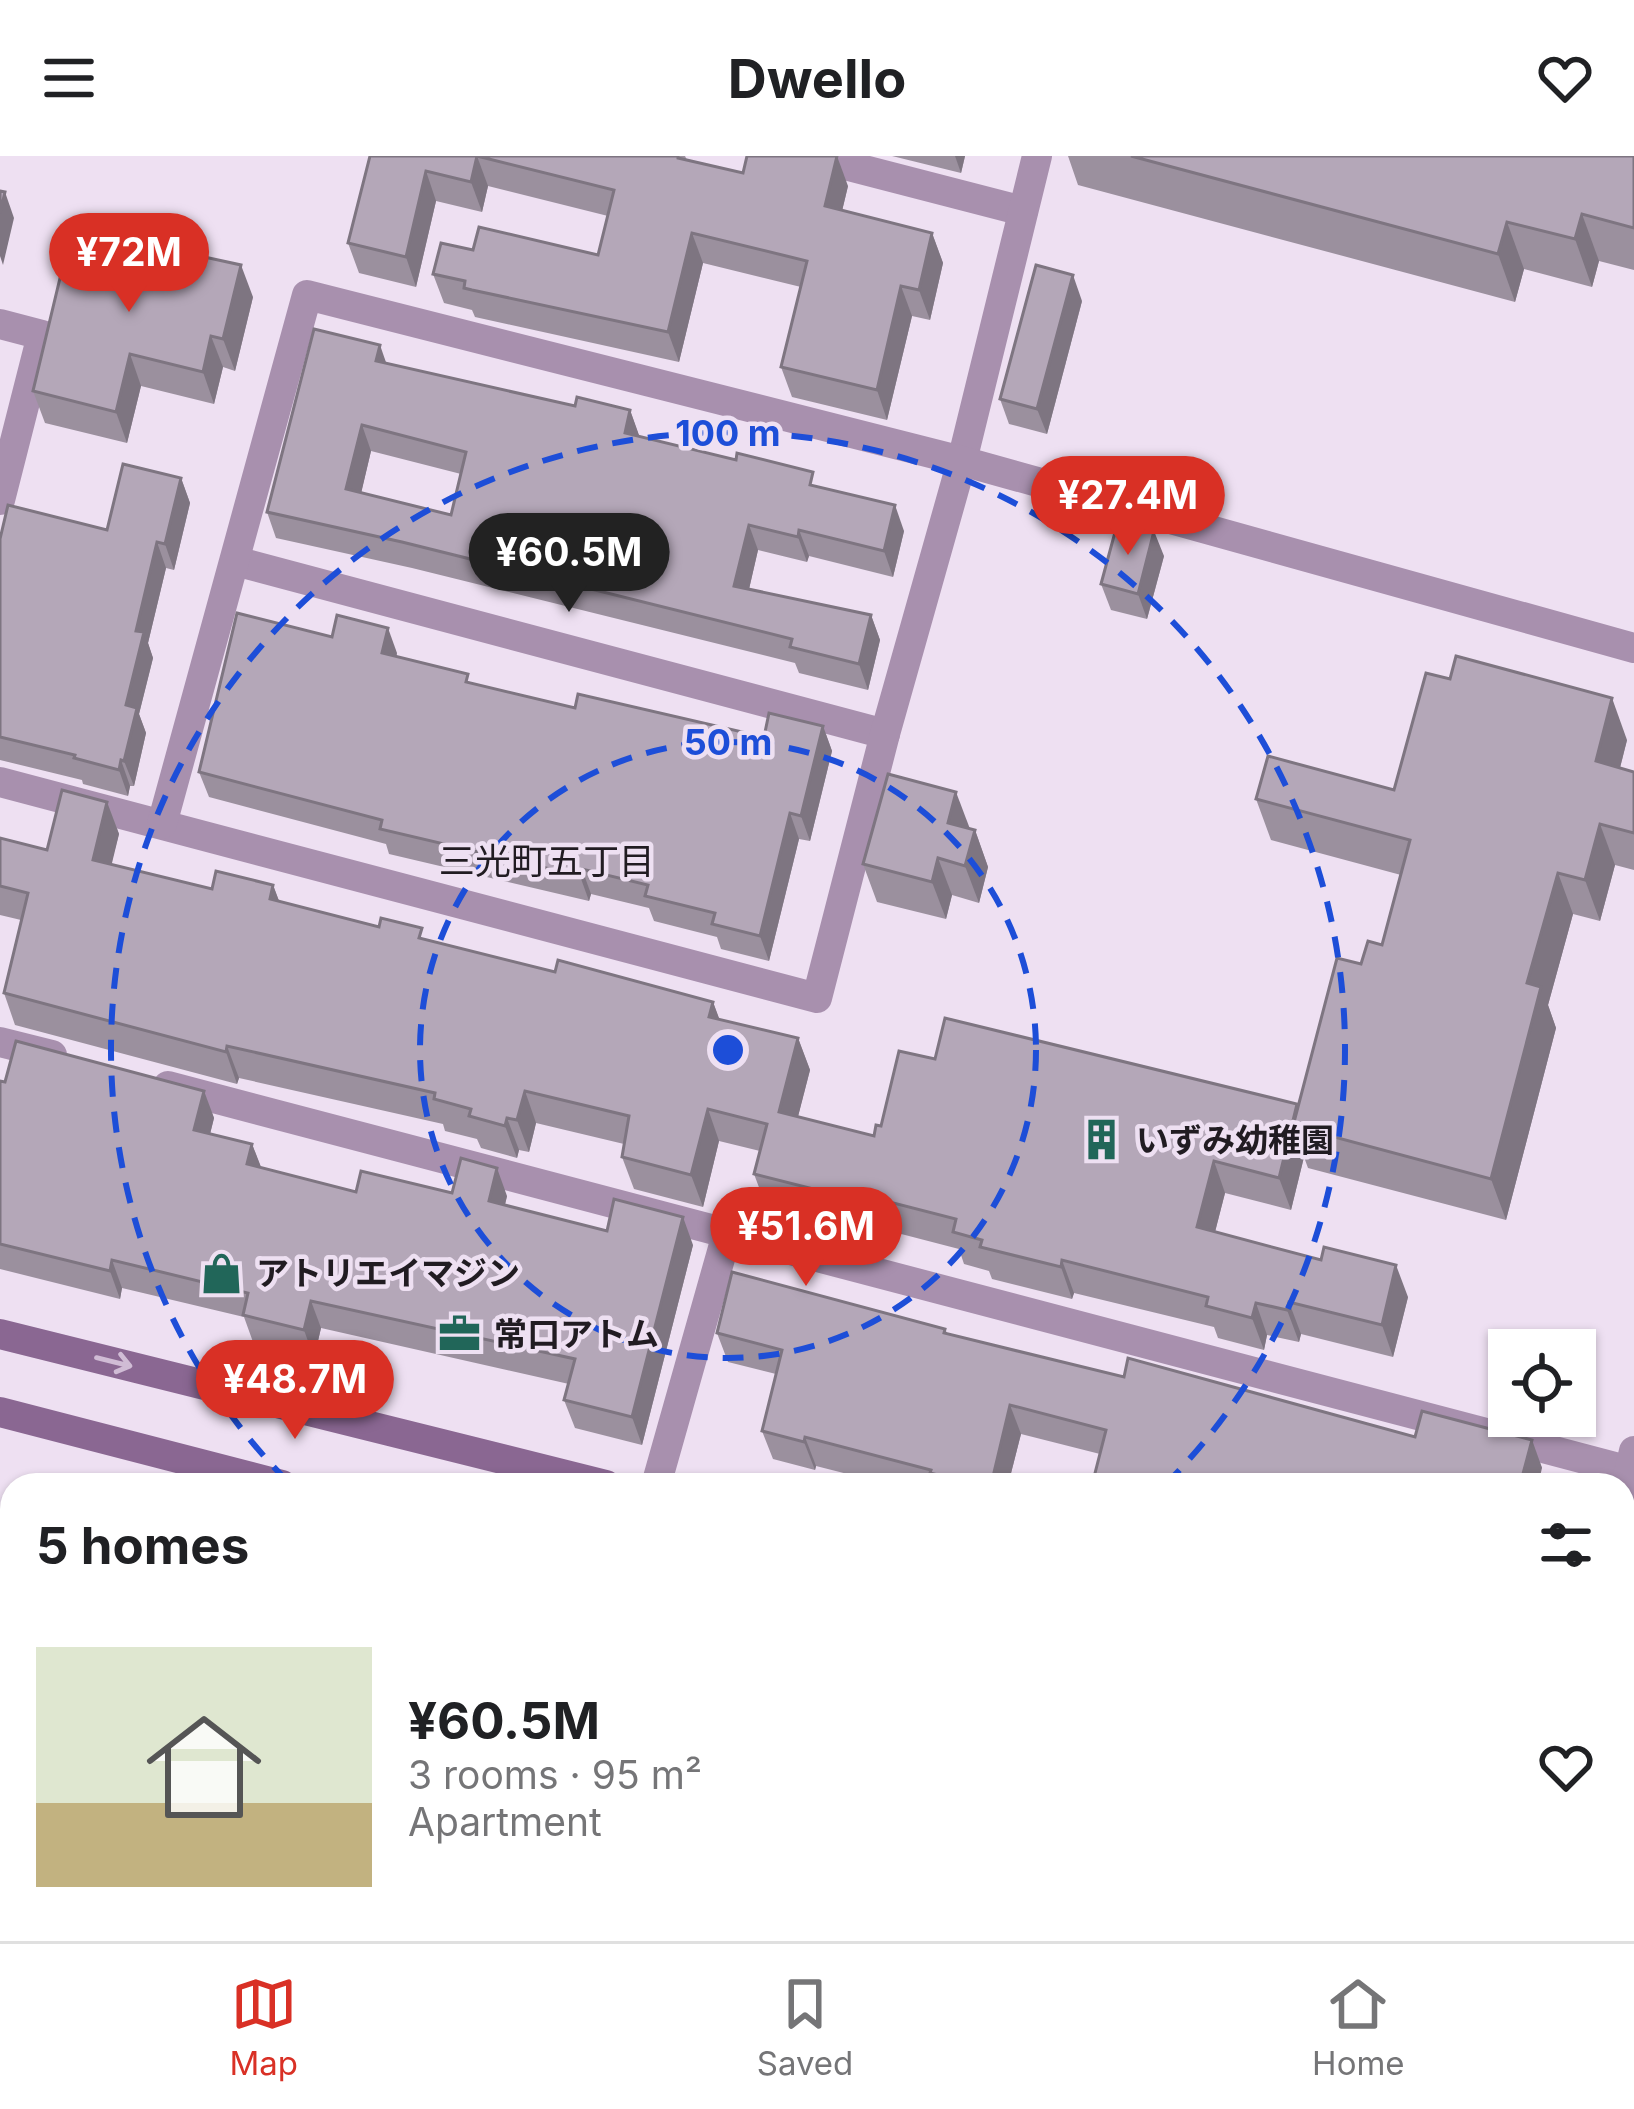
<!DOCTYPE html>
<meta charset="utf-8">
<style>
:root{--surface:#fff;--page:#f6f6f6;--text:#202124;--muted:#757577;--line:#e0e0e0;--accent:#d93025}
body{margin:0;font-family:Inter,"Noto Sans JP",sans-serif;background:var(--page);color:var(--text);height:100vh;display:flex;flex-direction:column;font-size:45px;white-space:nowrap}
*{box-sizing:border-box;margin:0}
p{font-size:39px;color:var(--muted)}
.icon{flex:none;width:66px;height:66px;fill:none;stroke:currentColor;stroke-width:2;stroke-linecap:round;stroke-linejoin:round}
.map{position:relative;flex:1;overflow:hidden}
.details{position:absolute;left:0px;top:1317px;width:1635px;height:468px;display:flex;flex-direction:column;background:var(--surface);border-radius:36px 36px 0 0;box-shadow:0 3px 9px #0004}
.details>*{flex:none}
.buttons{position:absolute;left:1488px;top:1173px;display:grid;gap:24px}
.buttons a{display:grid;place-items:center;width:108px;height:108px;border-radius:0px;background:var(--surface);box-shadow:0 3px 9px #0004;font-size:60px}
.price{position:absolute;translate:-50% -102px;padding:0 27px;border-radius:42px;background:var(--accent);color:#fff;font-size:39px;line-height:78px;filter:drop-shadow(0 3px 6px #0008)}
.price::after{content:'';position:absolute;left:50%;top:72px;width:36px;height:27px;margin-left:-18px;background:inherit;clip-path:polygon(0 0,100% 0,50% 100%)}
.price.on{background:#222;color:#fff}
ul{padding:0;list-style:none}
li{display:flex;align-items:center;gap:36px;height:300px;padding:0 36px}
li span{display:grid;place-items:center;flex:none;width:336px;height:240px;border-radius:0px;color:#555}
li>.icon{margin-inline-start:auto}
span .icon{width:144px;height:144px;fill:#fffc;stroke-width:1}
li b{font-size:51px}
h2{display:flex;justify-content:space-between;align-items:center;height:144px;padding:0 36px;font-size:51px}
header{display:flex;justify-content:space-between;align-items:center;height:156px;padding:0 36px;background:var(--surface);font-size:54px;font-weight:700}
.tab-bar{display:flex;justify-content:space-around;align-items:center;height:168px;border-top:3px solid var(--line);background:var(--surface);font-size:33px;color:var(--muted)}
.tab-bar a{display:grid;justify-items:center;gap:6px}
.tab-bar .on{color:var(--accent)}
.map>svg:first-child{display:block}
</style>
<header><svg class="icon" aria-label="menu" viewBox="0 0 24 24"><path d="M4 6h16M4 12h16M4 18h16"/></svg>Dwello<svg class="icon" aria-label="heart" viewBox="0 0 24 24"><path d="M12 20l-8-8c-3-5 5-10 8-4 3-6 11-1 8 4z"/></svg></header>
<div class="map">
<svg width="1634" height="1785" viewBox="0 0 1634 1785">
<rect width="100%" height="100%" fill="#eee0f2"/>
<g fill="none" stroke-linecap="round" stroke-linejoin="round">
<g stroke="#a890ae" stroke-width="30">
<polyline points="810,0 1023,55"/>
<polyline points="0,168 42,179 0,344"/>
<polyline points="235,405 885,578"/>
<polyline points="0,626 817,842 885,578 962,305 1037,0"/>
<polyline points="162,668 307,139 962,305 1634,492"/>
<polyline points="0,886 52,899"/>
<polyline points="168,930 1630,1315"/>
<polyline points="656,1329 727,1078"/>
<polyline points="0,1538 12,1541"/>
<polyline points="915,1773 961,1785"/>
<polyline points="0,1781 15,1785"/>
<polyline points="550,1785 552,1773"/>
</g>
<g stroke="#a890ae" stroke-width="30">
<polyline points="1623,1342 1634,1295"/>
<polyline points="1483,1785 1486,1773"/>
<polyline points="1548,1785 1551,1773"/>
</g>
<g stroke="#8a6792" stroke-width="30">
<polyline points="0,1178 606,1329"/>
<polyline points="0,1256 282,1329"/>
<polyline points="1623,1593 1634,1596"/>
<polyline points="1623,1669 1634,1671"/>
</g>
</g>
<g fill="#9b909e" fill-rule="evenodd">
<polygon points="370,0 685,0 687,4 743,17 848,30 842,55 932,77 943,107 930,164 912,160 887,264 792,241 781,211 801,131 703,107 679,206 475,161 472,154 444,147 433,118 473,94 598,99 608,60 488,30 482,56 436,45 416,131 359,117 348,87"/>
<polygon points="892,0 965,0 961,17"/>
<polygon points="1068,0 1634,0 1634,114 1599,105 1592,131 1524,113 1515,146 1078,29"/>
<polygon points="253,141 235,215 223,211 214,248 141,230 127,287 45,267 33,235"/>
<polygon points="1082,145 1047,278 1009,268 1000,243"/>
<path d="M386,207L575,250L630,254L639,280L818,331L904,375L893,421L809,400L807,406L758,394L749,433L871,459L880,484L868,534L799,517L795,507L412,412L276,382L267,356ZM371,295L461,318L451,359L361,337Z"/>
<polygon points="181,322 190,347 174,414 166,412 148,487 153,502 139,558 146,577 134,630 130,630 128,640 83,628 82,624 0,604 0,383 107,374"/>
<polygon points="1164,400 1147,463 1111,454 1101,428"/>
<polygon points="397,497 396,501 471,527 575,552 764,581 823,570 832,595 810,685 799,683 769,805 721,793 717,781 654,765 649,752 591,738 589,745 389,698 386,688 209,641 199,616"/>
<polygon points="1627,584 1620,612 1634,616 1634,714 1615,709 1600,765 1573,758 1548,849 1556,872 1506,1064 1308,1012 1304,1001 1291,1054 1225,1037 1215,1076 1408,1141 1393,1201 1301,1178 1299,1186 1267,1179 1264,1194 1218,1182 1214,1171 1074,1137 1072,1143 992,1123 989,1115 964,1108 959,1093 855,1066 853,1072 766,1050 754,1018 760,995 719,985 703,1051 634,1033 622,1001 624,988 536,967 529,996 519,994 517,1002 481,992 477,983 445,975 443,968 239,922 237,928 15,869 4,837 21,764 0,759 0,682 47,694 107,646 119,678 111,708 212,733 273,729 279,745 555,816 713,846 719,863 798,882 810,914 798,960 874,980 935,903 1298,951 1361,808 1382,789 1401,719 1271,684 1256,643 1394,634"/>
<polygon points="969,673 975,674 988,711 979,747 952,739 946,763 877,746 863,708"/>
<polygon points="0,925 204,935 214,962 210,978 252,988 261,1012 356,1036 507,1040 505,1049 607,1075 693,1089 642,1289 575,1272 564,1244 569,1228 321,1172 314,1202 253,1186 244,1161 122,1132 120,1143 0,1113"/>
<polygon points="945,1173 947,1177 1124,1221 1415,1281 1532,1284 1542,1312 1100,1298 1021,1278 1008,1329 891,1329 816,1310 815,1314 773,1303 762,1275 776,1218 728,1206 717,1177"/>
<polygon points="12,1377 12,1511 6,1509 3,1501 0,1500 0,1425"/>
<polygon points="0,1566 12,1569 12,1663 7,1662 0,1687"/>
<polygon points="97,1773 492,1773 489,1785 101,1785"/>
<polygon points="1024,1773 1118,1773 1115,1785 1033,1785 1027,1783"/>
<polygon points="1249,1773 1315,1773 1312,1785 1253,1785"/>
</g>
<g fill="#7e7581">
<polygon points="477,0 488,30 482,56 471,26"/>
<polygon points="837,0 848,30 836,80 825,50"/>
<polygon points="955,0 965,0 961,17"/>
<polygon points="426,15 436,45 416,131 406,101"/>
<polygon points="5,36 14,62 3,109 0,100 0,57"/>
<polygon points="1582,58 1599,105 1592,131 1575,83"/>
<polygon points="1507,66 1524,113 1515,146 1498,98"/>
<polygon points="692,77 703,107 679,206 668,176"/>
<polygon points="932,77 943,107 930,164 919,134"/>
<polygon points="241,109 253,141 235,215 223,183"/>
<polygon points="1073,119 1082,145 1047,278 1037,253"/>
<polygon points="901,130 912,160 887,264 877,234"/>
<polygon points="211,180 223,211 214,248 203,216"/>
<polygon points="380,189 389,215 376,205"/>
<polygon points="130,198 141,230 127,287 116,256"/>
<polygon points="630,254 639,279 634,302 625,277"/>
<polygon points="362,269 371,295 356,359 346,333"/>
<polygon points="181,322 190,347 174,414 165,388"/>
<polygon points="895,349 904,375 893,421 884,395"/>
<polygon points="749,369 758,394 744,455 734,430"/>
<polygon points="799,374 809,400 807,406 798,381"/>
<polygon points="1154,375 1164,400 1147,463 1138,438"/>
<polygon points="157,386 166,412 148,487 153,502 139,558 146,577 134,630 124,605 126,549 136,475"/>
<polygon points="871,459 880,484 868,534 859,508"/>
<polygon points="388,472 397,497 391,523 382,497"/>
<polygon points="1612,542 1627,584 1611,647 1596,605"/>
<polygon points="823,570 832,595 810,685 801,660"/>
<polygon points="121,604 130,630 128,640 119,614"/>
<polygon points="956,636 970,673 948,667"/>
<polygon points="107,646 119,678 105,736 93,704"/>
<polygon points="790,657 799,683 769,805 760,780"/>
<polygon points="1600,668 1615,709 1600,765 1585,724"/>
<polygon points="975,674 988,711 979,747 965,710"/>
<polygon points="938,702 952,739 946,763 932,726"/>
<polygon points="582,713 591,738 589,745 580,720"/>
<polygon points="1558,717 1573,758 1548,849 1556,872 1506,1064 1491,1023 1527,827"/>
<polygon points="273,729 285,761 270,743"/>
<polygon points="713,846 725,878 709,861"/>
<polygon points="798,882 810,914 791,988 779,956"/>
<polygon points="227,890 239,922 237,928 226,896"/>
<polygon points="204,935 214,962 204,1002 194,974"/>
<polygon points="525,935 536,967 529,996 517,964"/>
<polygon points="708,953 719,985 703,1051 691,1019"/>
<polygon points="507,962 519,994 517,1002 505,970"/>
<polygon points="1293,970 1304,1001 1291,1054 1279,1022"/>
<polygon points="252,988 263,1016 247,1008"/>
<polygon points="1214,1005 1225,1037 1208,1103 1197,1071"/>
<polygon points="497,1012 507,1040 499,1072 489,1045"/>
<polygon points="843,1034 855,1066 853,1072 841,1040"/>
<polygon points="683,1061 693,1089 642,1289 632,1261"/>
<polygon points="112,1104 122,1132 120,1143 110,1115"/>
<polygon points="1062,1104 1074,1137 1072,1143 1061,1111"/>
<polygon points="1396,1109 1408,1141 1393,1201 1382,1169"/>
<polygon points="311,1145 321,1172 314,1202 304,1174"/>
<polygon points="1289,1146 1301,1178 1299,1186 1287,1154"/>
<polygon points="1256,1147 1267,1179 1264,1194 1252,1162"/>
<polygon points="1010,1249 1021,1278 1008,1329 991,1329"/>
<polygon points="805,1281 816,1310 815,1314 804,1286"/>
<polygon points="1532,1284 1542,1312 1538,1329 1520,1329"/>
<polygon points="0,1644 7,1662 0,1687"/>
<polygon points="476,1773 492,1773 489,1785 473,1785"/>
<polygon points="891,1773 899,1773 903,1785 888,1785"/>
<polygon points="1100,1773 1118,1773 1115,1785 1102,1785 1099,1777"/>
<polygon points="1297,1773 1315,1773 1312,1785 1296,1785"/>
</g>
<g fill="#b4a7b8" stroke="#7e7581" stroke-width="3" fill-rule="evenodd">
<polygon points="370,0 678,0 678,2 743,17 747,0 837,0 825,50 932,77 919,134 901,130 877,234 781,211 807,105 692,77 668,176 472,134 464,132 465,125 433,118 441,87 473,94 479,71 598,99 614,34 477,0 471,26 426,15 406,101 348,87"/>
<polygon points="1131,0 1634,0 1634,72 1582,58 1575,83 1507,66 1498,98"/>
<polygon points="0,35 5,36 0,57"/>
<polygon points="72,72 241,109 223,183 211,180 203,216 130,198 116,256 33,235"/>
<polygon points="1036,109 1073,119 1037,253 1000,243"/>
<path d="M314,173L380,189L376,205L575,250L577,241L630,254L625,277L736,304L737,297L813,316L810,329L895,349L884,395L799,374L798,381L749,369L734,430L871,459L859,508L790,491L792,483L402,386L267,356ZM362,269L466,296L451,359L346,333Z"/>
<polygon points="123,308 181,322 165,388 157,386 136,475 144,476 126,549 137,552 124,605 121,604 119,614 74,602 75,599 0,581 0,383 8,349 107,374"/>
<polygon points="1118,365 1154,375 1138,438 1101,428"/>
<polygon points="237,457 332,481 337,459 388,472 382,497 468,518 466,526 575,552 578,538 764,581 769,557 823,570 801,660 790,657 760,780 712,768 715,757 645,740 648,729 582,713 580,720 380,673 382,664 199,616"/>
<polygon points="1456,500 1612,542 1596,605 1634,616 1634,677 1600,668 1585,724 1558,717 1527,827 1541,831 1491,1023 1293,970 1337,802 1361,808 1368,785 1382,789 1410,684 1256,643 1268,600 1394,634 1426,517 1450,523"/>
<polygon points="888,618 956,636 948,667 975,674 965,710 938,702 932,726 863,708"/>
<polygon points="62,634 107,646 93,704 212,733 216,715 273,729 270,743 379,771 381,762 422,772 419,782 555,816 558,804 713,846 709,861 798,882 779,956 874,980 876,969 881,970 899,895 935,903 945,862 1297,948 1279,1022 1214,1005 1197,1071 1321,1104 1324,1091 1396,1109 1382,1169 1289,1146 1287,1154 1256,1147 1252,1162 1206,1150 1208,1141 1062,1104 1061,1111 980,1091 982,1084 953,1076 956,1063 843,1034 841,1040 754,1018 767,968 708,953 691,1019 622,1001 629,960 525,935 517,964 507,962 505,970 469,960 471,953 434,943 435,937 227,890 226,896 4,837 28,737 0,730 0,682 47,694"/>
<polygon points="16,885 204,935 194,974 252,988 247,1008 356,1036 361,1015 452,1037 461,1002 497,1012 489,1045 607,1075 614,1043 683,1061 632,1261 564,1244 575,1203 311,1145 304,1174 243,1159 248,1137 112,1104 110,1115 0,1088 0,925 5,926"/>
<polygon points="732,1116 945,1173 944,1177 1124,1221 1128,1202 1415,1281 1422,1255 1532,1284 1520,1329 1092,1329 1106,1274 1010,1249 991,1329 978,1329 930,1317 931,1314 805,1281 804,1286 762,1275 782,1194 717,1177"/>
<polygon points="12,1377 12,1488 0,1485 0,1425"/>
<polygon points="0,1566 12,1569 12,1640 0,1637"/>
<polygon points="143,1773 476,1773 473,1785 191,1785"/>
<polygon points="584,1773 804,1773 821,1778 822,1773 891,1773 888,1785 582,1785"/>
<polygon points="1257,1773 1297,1773 1295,1783"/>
</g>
<defs><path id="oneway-shaft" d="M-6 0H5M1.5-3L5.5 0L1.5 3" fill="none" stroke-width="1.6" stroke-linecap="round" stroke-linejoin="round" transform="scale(3)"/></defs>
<use stroke="#d0bcd5" href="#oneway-shaft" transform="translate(114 1206) rotate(14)"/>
<g fill="none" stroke="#1d4ed8" stroke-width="6" stroke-dasharray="21 15">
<circle cx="728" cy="894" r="308"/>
<path d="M288 1326A617 617 0 1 1 1168 1326"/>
</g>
<defs>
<symbol id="building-bare" viewBox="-9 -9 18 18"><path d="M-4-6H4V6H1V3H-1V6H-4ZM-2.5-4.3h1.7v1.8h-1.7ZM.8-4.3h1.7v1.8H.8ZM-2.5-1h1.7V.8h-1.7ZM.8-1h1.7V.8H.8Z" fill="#216659" stroke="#eee0f2" stroke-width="2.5" paint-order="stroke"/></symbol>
<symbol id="shop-bare" viewBox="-9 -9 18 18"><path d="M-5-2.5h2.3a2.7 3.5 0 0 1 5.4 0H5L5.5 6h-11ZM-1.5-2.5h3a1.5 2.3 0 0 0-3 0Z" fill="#216659" stroke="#eee0f2" stroke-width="2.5" paint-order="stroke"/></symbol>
<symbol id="office-bare" viewBox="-9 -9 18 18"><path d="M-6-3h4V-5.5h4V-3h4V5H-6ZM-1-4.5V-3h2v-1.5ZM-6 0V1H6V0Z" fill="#216659" stroke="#eee0f2" stroke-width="2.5" paint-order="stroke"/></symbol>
</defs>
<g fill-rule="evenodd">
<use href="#building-bare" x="1072" y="954" width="59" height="59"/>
<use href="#shop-bare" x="192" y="1088" width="59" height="59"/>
<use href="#office-bare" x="430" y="1148" width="59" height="59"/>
</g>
<g text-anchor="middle" stroke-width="9" stroke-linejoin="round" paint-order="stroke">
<g font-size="33" font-weight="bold" fill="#211c22" stroke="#eee0f2" text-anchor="start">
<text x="1136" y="996">いずみ幼稚園</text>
<text x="256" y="1129">アトリエイマジン</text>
<text x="494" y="1190">常口アトム</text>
</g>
<g font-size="36" fill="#211c22" stroke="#eee0f2">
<text x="547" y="718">三光町五丁目</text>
</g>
</g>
<circle cx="728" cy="894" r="18" fill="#1d4ed8" stroke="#eee0f2" stroke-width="6"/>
<g font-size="36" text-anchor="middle" font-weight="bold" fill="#1d4ed8" stroke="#eee0f2" stroke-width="9" stroke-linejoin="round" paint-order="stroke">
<text x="728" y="290">100 m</text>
<text x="728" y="599">50 m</text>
</g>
</svg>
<div class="buttons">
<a><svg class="icon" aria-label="locate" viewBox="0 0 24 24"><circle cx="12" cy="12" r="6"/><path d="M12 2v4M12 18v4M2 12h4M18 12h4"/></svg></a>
</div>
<b class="price" style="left:129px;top:159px">¥72M</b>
<b class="price" style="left:1128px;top:402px">¥27.4M</b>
<b class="price on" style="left:569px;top:459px">¥60.5M</b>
<b class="price" style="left:806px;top:1133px">¥51.6M</b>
<b class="price" style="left:295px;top:1286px">¥48.7M</b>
<section class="details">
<h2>5 homes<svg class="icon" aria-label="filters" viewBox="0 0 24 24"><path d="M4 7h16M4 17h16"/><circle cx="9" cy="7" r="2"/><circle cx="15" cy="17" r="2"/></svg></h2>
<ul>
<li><span style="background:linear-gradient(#dfe7d0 65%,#c2b280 0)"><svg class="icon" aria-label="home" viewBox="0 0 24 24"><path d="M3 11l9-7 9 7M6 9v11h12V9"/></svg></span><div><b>¥60.5M</b><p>3 rooms · 95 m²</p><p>Apartment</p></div><svg class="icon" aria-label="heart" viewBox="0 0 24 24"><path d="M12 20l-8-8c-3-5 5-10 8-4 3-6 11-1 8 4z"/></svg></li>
</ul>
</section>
</div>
<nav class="tab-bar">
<a class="on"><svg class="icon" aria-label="map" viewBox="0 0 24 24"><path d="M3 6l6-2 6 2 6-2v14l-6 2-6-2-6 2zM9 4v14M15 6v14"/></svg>Map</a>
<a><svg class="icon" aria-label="saved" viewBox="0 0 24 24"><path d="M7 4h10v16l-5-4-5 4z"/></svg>Saved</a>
<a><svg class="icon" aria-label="home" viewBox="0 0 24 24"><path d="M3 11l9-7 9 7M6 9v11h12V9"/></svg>Home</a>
</nav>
